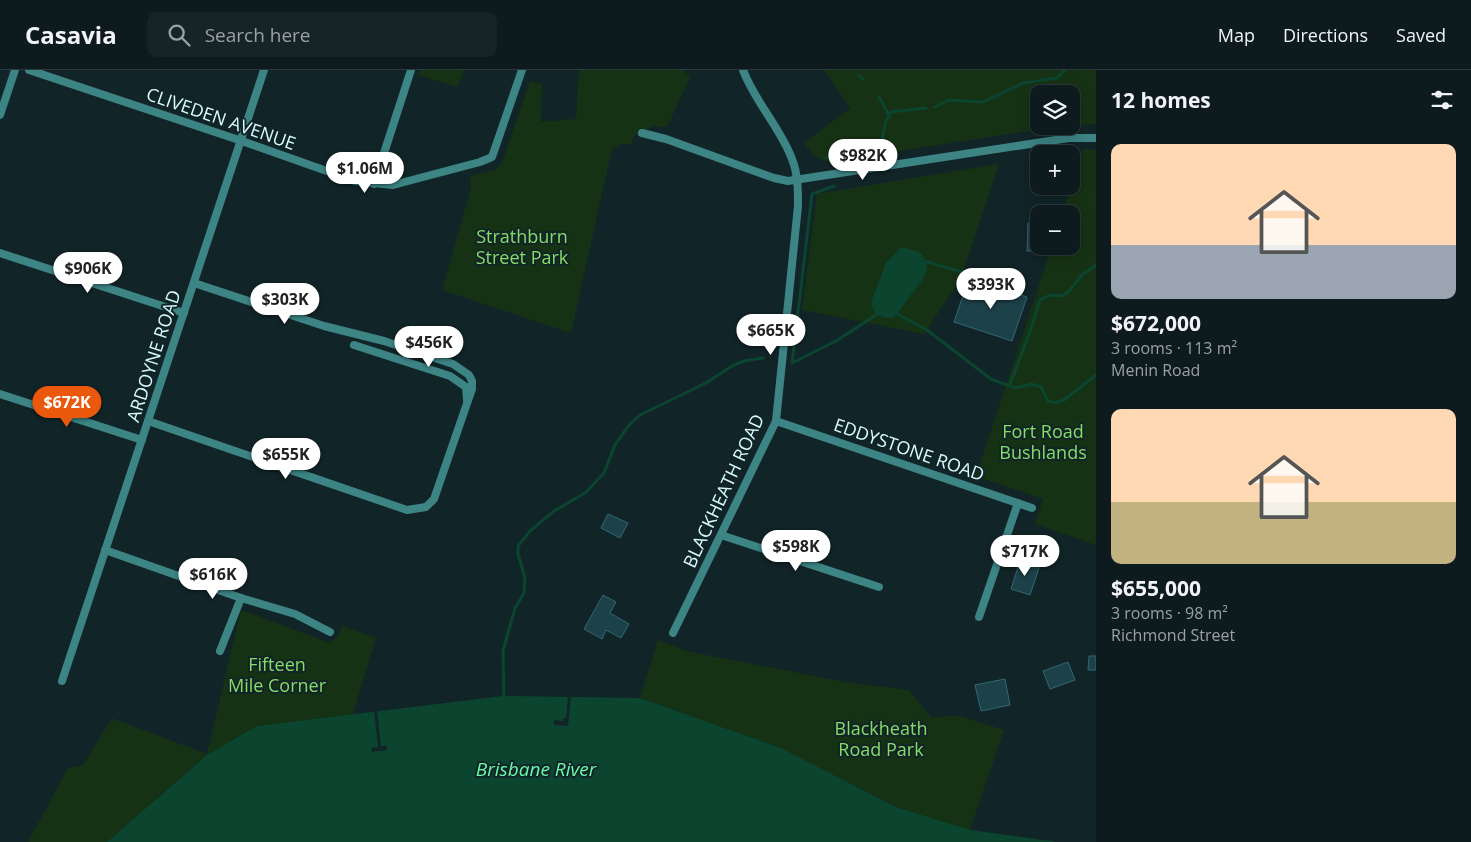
<!DOCTYPE html>
<meta charset="utf-8">
<style>
:root{--surface:#0d1b1e;--page:#162427;--text:#f1f3f6;--muted:#9aa1a4;--line:#2d393c;--accent:#ea580c}
body{margin:0;font-family:"Open Sans",sans-serif;background:var(--page);color:var(--text);height:100vh;display:flex;flex-direction:column;font-size:19px;white-space:nowrap}
*{box-sizing:border-box;margin:0}
p{font-size:16px;color:var(--muted)}
.icon{flex:none;width:28px;height:28px;fill:none;stroke:currentColor;stroke-width:2;stroke-linecap:round;stroke-linejoin:round}
.map{position:relative;flex:1;overflow:hidden}
.panel{display:flex;flex-direction:column;background:var(--surface);width:375px}
.panel>*{flex:none}
.fabs{position:absolute;left:1030px;top:15px;display:grid;gap:10px}
.fabs a{display:grid;place-items:center;width:50px;height:50px;border-radius:10px;background:var(--surface);box-shadow:0 2px 12px #0003,0 0 0 1px var(--line);font-size:25px}
.price{position:absolute;translate:-50% -42px;padding:0 11px;border-radius:18px;background:#fff;color:#222;font-size:16px;line-height:32px;filter:drop-shadow(0 1px 2px #0008)}
.price::after{content:'';position:absolute;left:50%;top:30px;width:15px;height:11px;margin-left:-8px;background:inherit;clip-path:polygon(0 0,100% 0,50% 100%)}
.price.on{background:var(--accent);color:#fff}
ul{padding:0;list-style:none}
li{display:grid;align-content:center;gap:10px;height:265px;padding:0 15px}
li span{display:grid;place-items:center;height:155px;border-radius:10px;color:#555}
li>.icon{margin-inline-start:auto}
span .icon{width:90px;height:90px;fill:#fffc;stroke-width:1}
li b{font-size:21px}
h2{display:flex;justify-content:space-between;align-items:center;height:60px;padding:0 15px;font-size:21px}
header{display:flex;align-items:center;gap:30px;box-sizing:border-box;height:70px;padding:0 25px;background:var(--surface);border-bottom:1px solid var(--line)}
header strong{font-size:24px}
nav{display:flex;gap:28px;margin-inline-start:auto;font-size:18px}
.search{width:350px;height:45px;background:var(--page);display:flex;align-items:center;gap:12px;box-sizing:border-box;padding:0 18px;border-radius:10px;color:var(--muted);font-size:19px}
main{display:flex;flex:1;min-height:0}
.map>svg:first-child{display:block}
</style>
<header>
<strong>Casavia</strong>
<div class="search"><svg class="icon" aria-label="search" viewBox="0 0 24 24"><circle cx="10" cy="10" r="6"/><path d="M15 15l6 6"/></svg>Search here</div>
<nav><a>Map</a><a>Directions</a><a>Saved</a></nav>
</header>
<main>
<div class="map">
<svg width="1096" height="772" viewBox="0 0 1096 772">
<rect width="100%" height="100%" fill="#112428"/>
<g fill="#163214">
<polygon points="420,0 464,0 458,17 418,5"/>
<polygon points="579,0 684,0 690,8 667,57 653,56 634,66 631,74 620,74 612,79 571,263 442,220 471,118 470,106 496,99 502,93 530,11 542,14 541,52 576,49"/>
<path d="M824,0H1096V54L1071,55V24H1039V56H1060L830,92C816,90 812,83 804,73L850,38Z"/>
<polygon points="1083,79 1096,80 1096,475 1035,454 1043,429 976,406 1052,176 1071,176 1071,144 1062,144"/>
<polygon points="999,94 961,208 924,264 802,240 817,124"/>
<polygon points="241,540 328,572 337,568 342,556 376,568 352,646 257,656 207,685 107,772 28,772 68,698 83,695 112,648 207,684"/>
<polygon points="658,570 686,581 850,613 909,620 931,647 960,646 1004,660 970,760 896,737 781,678 640,628"/>
</g>
<g fill="#0c452f">
<path d="M901,177L919,182C935,197 924,208 913,222C906,231 901,240 893,248C882,249 870,243 872,230L886,193Z"/>
<polygon points="503,626 640,628 781,678 896,737 970,760 1058,772 107,772 207,685 257,656"/>
</g>
<g fill="#112428">
<polygon points="568,625 571,625 568,656 554,655 554,650 563,651 563,648 566,648"/>
<polygon points="374,640 377,640 381,676 387,676 387,680 372,682 371,678 378,677"/>
</g>
<g fill="none" stroke-linecap="round" stroke-linejoin="round">
<g stroke="#0c452f" stroke-width="3">
<polyline points="859,5 863,9"/>
<polyline points="879,27 889,45"/>
<polyline points="935,37 949,30 983,32 1023,13 1057,8 1065,0"/>
<polyline points="826,88 882,70 886,51 891,42 926,38"/>
<polyline points="834,116 812,124 792,293 836,271 879,243"/>
<polyline points="924,191 969,204"/>
<polyline points="894,242 927,260 991,309 1015,318 1031,314 1041,317 1048,331 1055,333 1064,330 1096,305"/>
<polyline points="1010,314 1031,259 1040,230 1050,225 1061,226 1067,223 1083,204 1096,195"/>
<polyline points="504,630 503,581 515,538 524,523 525,508 518,484 518,476 530,461 554,441 585,423 604,403 615,375 629,355 640,345 706,313 732,296 744,291 763,288"/>
</g>
</g>
<g fill="#1d4148" stroke="#306874">
<polygon points="1028,153 1039,154 1039,181 1027,181"/>
<polygon points="969,208 1027,227 1012,271 954,252"/>
<polygon points="608,444 628,453 620,468 601,458"/>
<polygon points="1021,488 1040,495 1030,525 1011,519"/>
<polygon points="603,525 616,532 610,543 629,554 621,568 606,560 602,569 584,559"/>
<polygon points="1089,586 1096,586 1096,600 1088,600"/>
<polygon points="1068,592 1075,610 1050,619 1043,601"/>
<polygon points="1005,609 1010,635 981,641 975,615"/>
</g>
<g fill="none" stroke-linecap="round" stroke-linejoin="round">
<g stroke="#3d8485" stroke-width="8">
<polyline points="29,0 236,69 355,111 393,115 480,92 492,87 522,0"/>
<polyline points="0,45 15,0"/>
<polyline points="642,63 666,69 774,108 788,111 1069,68 1096,68"/>
<polyline points="374,114 411,0"/>
<polyline points="0,183 184,243"/>
<polyline points="354,275 450,306 466,317 467,330"/>
<polyline points="0,324 142,370"/>
<polyline points="148,351 407,440 426,437 434,429 472,319 472,311 469,305 453,294 384,271 324,256 194,213"/>
<polyline points="776,351 1032,438"/>
<polyline points="721,465 879,517"/>
<polyline points="105,480 241,528 295,544 330,562"/>
<polyline points="979,547 1018,433"/>
<path d="M673,563L776,351L798,136C798,120 798,104 792,89C780,57 755,32 743,0"/>
<polyline points="220,581 241,528"/>
<polyline points="62,611 264,0"/>
</g>
</g>
<g text-anchor="middle" stroke-width="4" stroke-linejoin="round" paint-order="stroke">
<g font-size="18" fill="#d8fbfe" stroke="#112428">
<text transform="translate(221 49) rotate(19)" y="6">CLIVEDEN AVENUE</text>
<text transform="translate(154 286) rotate(-72)" y="6">ARDOYNE ROAD</text>
<text transform="translate(909 380) rotate(19)" y="6">EDDYSTONE ROAD</text>
<text transform="translate(724 421) rotate(-65)" y="6">BLACKHEATH ROAD</text>
</g>
<g font-size="18" fill="#86dd65" stroke="#112428">
<text x="522" y="173">Strathburn<tspan x="522" dy="21">Street Park</tspan></text>
<text x="1043" y="368">Fort Road<tspan x="1043" dy="21">Bushlands</tspan></text>
<text x="277" y="601">Fifteen<tspan x="277" dy="21">Mile Corner</tspan></text>
<text x="881" y="665">Blackheath<tspan x="881" dy="21">Road Park</tspan></text>
</g>
<g font-size="19" font-style="italic" fill="#69fba9" stroke="#112428">
<text x="536" y="706">Brisbane River</text>
</g>
</g>
</svg>
<div class="fabs">
<a><svg class="icon" aria-label="layers" viewBox="0 0 24 24"><path d="M12 4l9 5-9 5-9-5zM3 14l9 5 9-5"/></svg></a>
<a>+</a>
<a>−</a>
</div>
<b class="price" style="left:863px;top:111px">$982K</b>
<b class="price" style="left:365px;top:124px">$1.06M</b>
<b class="price" style="left:88px;top:224px">$906K</b>
<b class="price" style="left:991px;top:240px">$393K</b>
<b class="price" style="left:285px;top:255px">$303K</b>
<b class="price" style="left:771px;top:286px">$665K</b>
<b class="price" style="left:429px;top:298px">$456K</b>
<b class="price on" style="left:67px;top:358px">$672K</b>
<b class="price" style="left:286px;top:410px">$655K</b>
<b class="price" style="left:796px;top:502px">$598K</b>
<b class="price" style="left:1025px;top:507px">$717K</b>
<b class="price" style="left:213px;top:530px">$616K</b>
</div>
<section class="panel">
<h2>12 homes<svg class="icon" aria-label="filters" viewBox="0 0 24 24"><path d="M4 7h16M4 17h16"/><circle cx="9" cy="7" r="2"/><circle cx="15" cy="17" r="2"/></svg></h2>
<ul>
<li><span style="background:linear-gradient(#ffd9b3 65%,#9aa5b1 0)"><svg class="icon" aria-label="home" viewBox="0 0 24 24"><path d="M3 11l9-7 9 7M6 9v11h12V9"/></svg></span><div><b>$672,000</b><p>3 rooms · 113 m²</p><p>Menin Road</p></div></li>
<li><span style="background:linear-gradient(#ffd9b3 60%,#c2b280 0)"><svg class="icon" aria-label="home" viewBox="0 0 24 24"><path d="M3 11l9-7 9 7M6 9v11h12V9"/></svg></span><div><b>$655,000</b><p>3 rooms · 98 m²</p><p>Richmond Street</p></div></li>
</ul>
</section>
</main>
